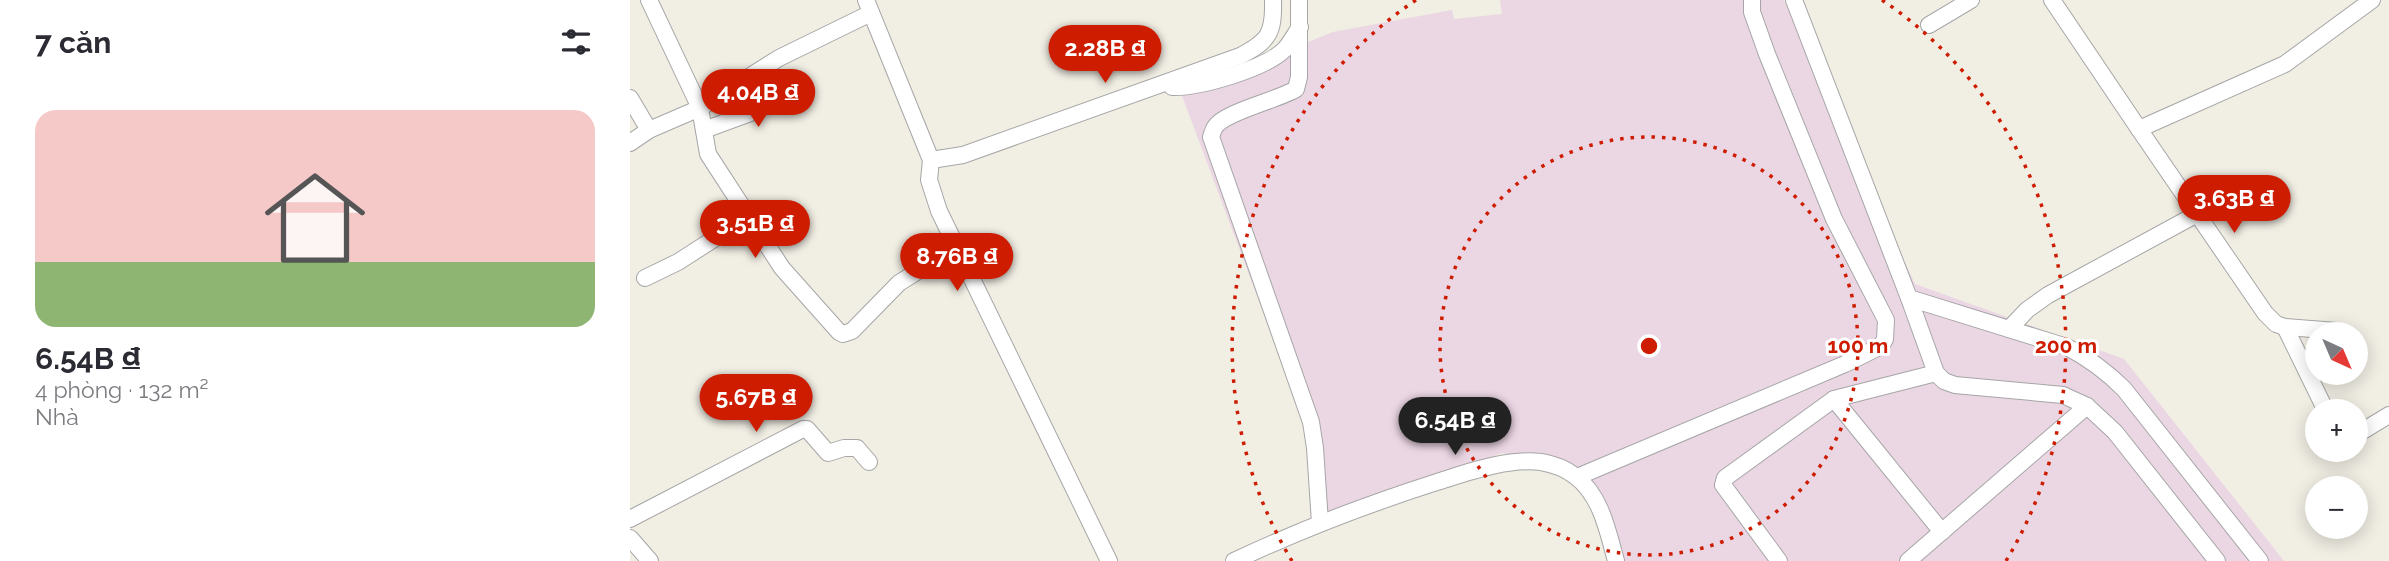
<!DOCTYPE html>
<html lang="vi">
<meta charset="utf-8">
<style>
:root{--surface:#fff;--page:#f7f7f7;--text:#2b2b33;--muted:#7c7c81;--line:#e1e1e2;--accent:#ce1c00}
body{margin:0;font-family:Raleway,sans-serif;background:var(--page);color:var(--text);height:100vh;display:flex;flex-direction:column;font-size:26px;white-space:nowrap}
*{box-sizing:border-box;margin:0}
p{font-size:23px;color:var(--muted)}
.icon{flex:none;width:38px;height:38px;fill:none;stroke:currentColor;stroke-width:2;stroke-linecap:round;stroke-linejoin:round}
.map{position:relative;flex:1;overflow:hidden}
.details{display:flex;flex-direction:column;background:var(--surface);width:630px}
.details>*{flex:none}
.needle{width:46px;rotate:136deg}
.controls{position:absolute;left:1675px;top:322px;display:grid;gap:14px}
.controls a{display:grid;place-items:center;width:63px;height:63px;border-radius:50%;background:var(--surface);box-shadow:0 4px 18px #0003;font-size:35px}
.price{position:absolute;translate:-50% -60px;padding:0 16px;border-radius:24px;background:var(--accent);color:#fff;font-size:23px;line-height:46px;filter:drop-shadow(0 2px 4px #0008)}
.price::after{content:'';position:absolute;left:50%;top:42px;width:21px;height:16px;margin-left:-10px;background:inherit;clip-path:polygon(0 0,100% 0,50% 100%)}
.price.active{background:#222;color:#fff}
ul{padding:0;list-style:none}
li{display:grid;align-content:center;gap:14px;height:371px;padding:0 35px}
li+li{border-top:2px solid var(--line)}
li span{display:grid;place-items:center;height:217px;border-radius:21px;color:#555}
li>.icon{margin-inline-start:auto}
span .icon{width:126px;height:126px;fill:#fffc;stroke-width:1}
li b{font-size:30px}
h2{display:flex;justify-content:space-between;align-items:center;height:84px;padding:0 35px;font-size:30px}
main{display:flex;flex:1;min-height:0}
.map>svg:first-child{display:block}
</style>
<main>
<section class="details">
<h2>7 căn<svg class="icon" aria-label="filters" viewBox="0 0 24 24"><path d="M4 7h16M4 17h16"/><circle cx="9" cy="7" r="2"/><circle cx="15" cy="17" r="2"/></svg></h2>
<ul>
<li><span style="background:linear-gradient(#f6c9c9 70%,#8fb573 0)"><svg class="icon" aria-label="home" viewBox="0 0 24 24"><path d="M3 11l9-7 9 7M6 9v11h12V9"/></svg></span><div><b>6.54B ₫</b><p>4 phòng · 132 m²</p><p>Nhà</p></div></li>
</ul>
</section>
<div class="map">
<svg width="1759" height="561" viewBox="0 0 1759 561">
<rect width="100%" height="100%" fill="#f1eee4"/>
<polygon fill="#ebd6e4" points="870,0 1154,0 1285,284 1494,359 1654,561 994,561 951,469 872,453 681,519 676,427 551,93 703,32 822,10 824,19 872,14"/>
<g fill="none" stroke-linecap="round" stroke-linejoin="round">
<defs>
<g id="minor">
<polyline points="19,0 70,108 78,154 152,268 209,332 213,334 222,331 269,283 326,247"/>
<polyline points="236,0 301,160 299,180 309,211 479,561"/>
<path d="M669,0V77L666,89C648,100 594,112 585,127C583,130 582,134 581,137L681,422L685,448L690,523"/>
<path d="M1164,0L1279,298L1437,347C1460,359 1477,372 1494,389L1630,561"/>
<polyline points="1422,0 1509,129 1655,64 1742,0"/>
<polyline points="1299,25 1341,0"/>
<path d="M542,87C569,88 634,69 654,50C660,44 665,34 670,27"/>
<polyline points="0,98 19,130"/>
<polyline points="1509,129 1635,313 1646,324 1655,327 1707,331"/>
<polyline points="74,130 123,112 164,90"/>
<polyline points="0,143 19,130 70,108 149,58 241,13"/>
<path d="M301,160L333,155L610,56C639,41 644,33 643,0"/>
<polyline points="15,278 48,262 118,217"/>
<polyline points="1279,298 1306,373 1314,381 1325,385 1433,395 1457,406 1485,432 1587,561"/>
<polyline points="1655,327 1696,411"/>
<polyline points="1379,329 1397,310 1418,295 1567,214"/>
<polyline points="1204,399 1306,373"/>
<polyline points="1726,435 1759,415"/>
<polyline points="947,477 1215,364 1251,346 1255,339 1256,320 1204,219 1137,54 1122,12 1122,0"/>
<polyline points="0,519 173,429 177,429 198,453 214,448 227,448 239,462"/>
<polyline points="0,538 20,561"/>
<path d="M604,561C670,530 738,504 807,482C839,472 877,458 911,462C923,464 936,469 945,476C971,495 978,532 986,561"/>
<polyline points="1149,561 1093,485 1095,478 1204,399 1312,532"/>
<polyline points="1278,561 1457,406"/>
</g>
</defs>
<use href="#minor" stroke="#a6a6a6" stroke-width="18"/>
<use href="#minor" stroke="#fff" stroke-width="16"/>
</g>
<g fill="none" stroke="#ce1c00" stroke-width="3.5" stroke-dasharray="3.5 7">
<circle cx="1019" cy="346" r="209"/>
<path d="M662 561A417 417 0 0 1 786 0M1252 0A417 417 0 0 1 1376 561"/>
</g>
<circle cx="1019" cy="346" r="10" fill="#ce1c00" stroke="#fff" stroke-width="3.5"/>
<g font-size="21" text-anchor="middle" font-weight="bold" fill="#ce1c00" stroke="#fff" stroke-width="6" stroke-linejoin="round" paint-order="stroke">
<text x="1228" y="353">100 m</text>
<text x="1436" y="353">200 m</text>
</g>
</svg>
<div class="controls">
<a><svg class="needle" viewBox="-14 -14 28 28"><path d="M0-13l5 13h-10z" fill="#e53935"/><path d="M0 13l5-13h-10z" fill="#7c7c81"/></svg></a>
<a>+</a>
<a>−</a>
</div>
<b class="price" style="left:475px;top:85px">2.28B ₫</b>
<b class="price" style="left:128px;top:129px">4.04B ₫</b>
<b class="price" style="left:1604px;top:235px">3.63B ₫</b>
<b class="price" style="left:125px;top:260px">3.51B ₫</b>
<b class="price" style="left:327px;top:293px">8.76B ₫</b>
<b class="price" style="left:126px;top:434px">5.67B ₫</b>
<b class="price active" style="left:825px;top:457px">6.54B ₫</b>
</div>
</main>
